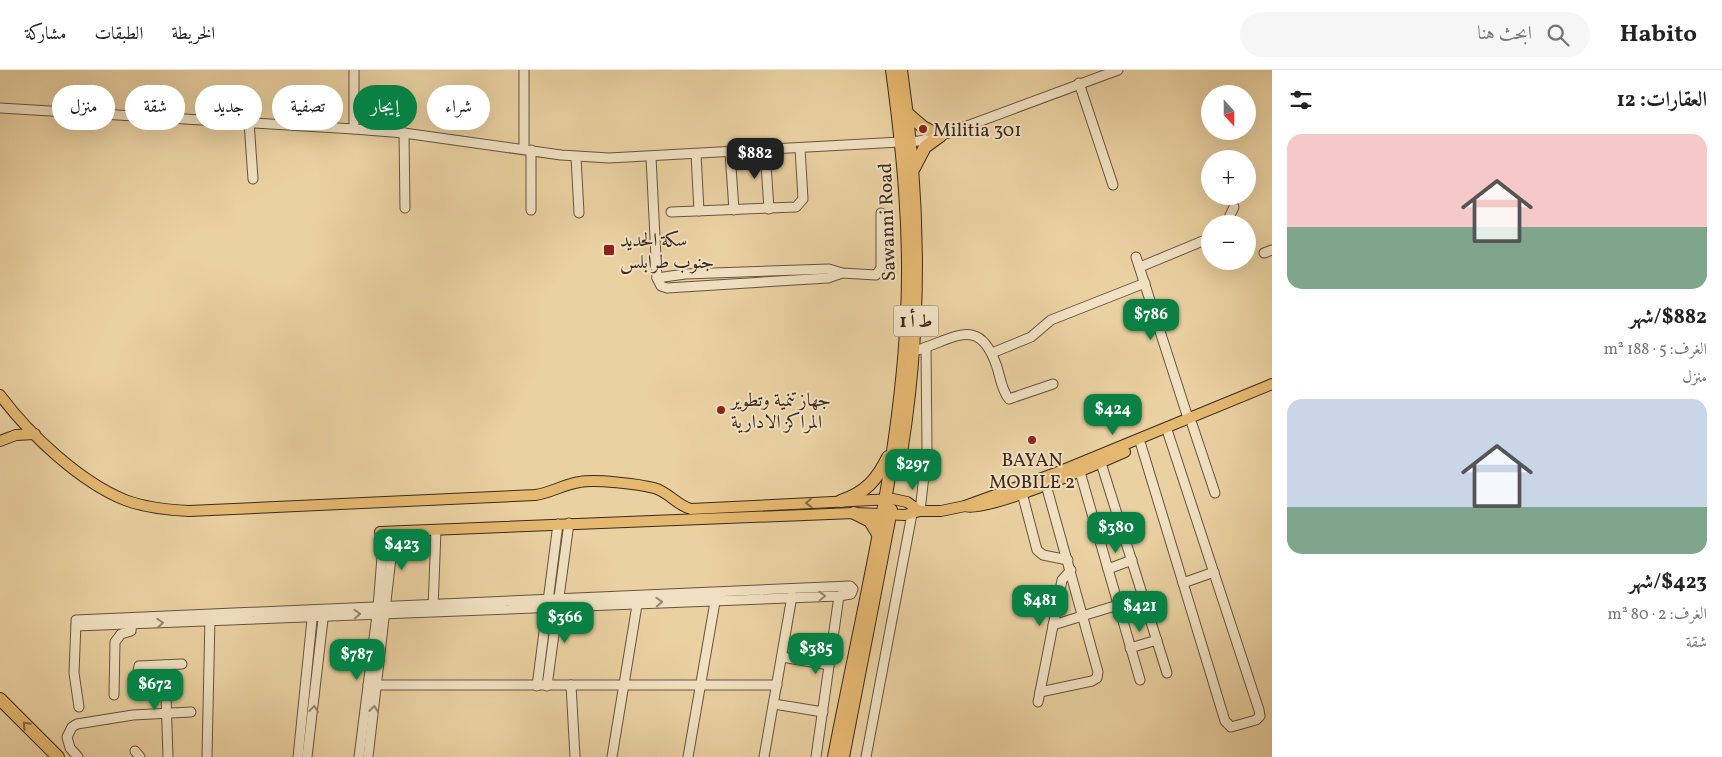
<!DOCTYPE html>
<html lang="ar">
<meta charset="utf-8">
<style>
:root{--surface:#fff;--page:#f6f6f6;--text:#222;--muted:#767676;--line:#e0e0e0;--accent:#0b8043}
body{margin:0;font-family:Vollkorn,Amiri,serif;background:var(--page);color:var(--text);direction:rtl;height:100vh;display:flex;flex-direction:column;font-size:19px;white-space:nowrap}
*{box-sizing:border-box;margin:0}
p{font-size:16px;color:var(--muted)}
.icon{flex:none;width:28px;height:28px;fill:none;stroke:currentColor;stroke-width:2;stroke-linecap:round;stroke-linejoin:round}
.map{position:relative;flex:1;overflow:hidden;direction:ltr}
.panel{display:flex;flex-direction:column;background:var(--surface);width:450px}
.panel>*{flex:none}
.guide{position:absolute;left:15px;top:15px;width:475px;height:45px;direction:rtl;display:flex;gap:10px}
.needle{width:32px;rotate:159deg}
.buttons{position:absolute;left:1201px;top:15px;display:grid;gap:10px}
.buttons a{display:grid;place-items:center;width:55px;height:55px;border-radius:50%;background:var(--surface);box-shadow:0 5px 20px #0002;font-size:25px}
.price{position:absolute;translate:-50% -42px;padding:0 11px;border-radius:10px;background:var(--accent);color:#fff;font-size:16px;line-height:32px;filter:drop-shadow(0 1px 2px #0008)}
.price::after{content:'';position:absolute;left:50%;top:30px;width:15px;height:11px;margin-left:-8px;background:inherit;clip-path:polygon(0 0,100% 0,50% 100%)}
.price.active{background:#222;color:#fff}
ul{padding:0;list-style:none}
li{display:grid;align-content:center;gap:10px;height:265px;padding:0 15px}
li span{display:grid;place-items:center;height:155px;border-radius:15px;color:#555}
li>.icon{margin-inline-start:auto}
span .icon{width:90px;height:90px;fill:#fffc;stroke-width:1}
li b{font-size:21px}
h2{display:flex;justify-content:space-between;align-items:center;height:60px;padding:0 15px;font-size:21px}
.tag{padding:0 18px;border-radius:22px;background:var(--surface);box-shadow:0 5px 20px #0002;font-size:18px;line-height:45px}
.tag.active{background:var(--accent);color:#fff}
header{display:flex;align-items:center;gap:30px;box-sizing:border-box;height:70px;padding:0 25px;background:var(--surface);border-bottom:1px solid var(--line)}
header strong{font-size:24px}
nav{display:flex;gap:28px;margin-inline-start:auto;font-size:18px}
.search{width:350px;height:45px;background:var(--page);display:flex;align-items:center;gap:12px;box-sizing:border-box;padding:0 18px;border-radius:28px;color:var(--muted);font-size:19px}
main{display:flex;flex:1;min-height:0}
.map>svg:first-child{display:block}
</style>
<header>
<strong>Habito</strong>
<div class="search"><svg class="icon" aria-label="search" viewBox="0 0 24 24"><circle cx="10" cy="10" r="6"/><path d="M15 15l6 6"/></svg>ابحث هنا</div>
<nav><a>الخريطة</a><a>الطبقات</a><a>مشاركة</a></nav>
</header>
<main>
<section class="panel">
<h2>العقارات: 12<svg class="icon" aria-label="filters" viewBox="0 0 24 24"><path d="M4 7h16M4 17h16"/><circle cx="9" cy="7" r="2"/><circle cx="15" cy="17" r="2"/></svg></h2>
<ul>
<li><span style="background:linear-gradient(#f6c9c9 60%,#7fa58c 0)"><svg class="icon" aria-label="home" viewBox="0 0 24 24"><path d="M3 11l9-7 9 7M6 9v11h12V9"/></svg></span><div><b>$882/شهر</b><p>الغرف: 5 · 188 m²</p><p>منزل</p></div></li>
<li><span style="background:linear-gradient(#c9d6e8 70%,#7fa58c 0)"><svg class="icon" aria-label="home" viewBox="0 0 24 24"><path d="M3 11l9-7 9 7M6 9v11h12V9"/></svg></span><div><b>$423/شهر</b><p>الغرف: 2 · 80 m²</p><p>شقة</p></div></li>
</ul>
</section>
<div class="map">
<svg width="1272" height="687" viewBox="0 0 1272 687">
<rect width="100%" height="100%" fill="#ead1a1"/>
<filter id="stains"><feTurbulence type="fractalNoise" baseFrequency=".004" numOctaves="4"/><feColorMatrix values="0 0 0 0 .2 0 0 0 0 .09 0 0 0 0 .02 0 0 0 .5 -.17"/></filter>
<radialGradient id="worn" r=".72"><stop offset=".6" stop-color="#630" stop-opacity="0"/><stop offset="1" stop-color="#630" stop-opacity=".3"/></radialGradient>
<g fill="none" stroke-linecap="round" stroke-linejoin="round">
<defs>
<g id="minor">
<polyline points="1079,13 1113,115"/>
<polyline points="0,38 354,59 404,63 561,85 609,88 919,71 940,66 1118,0"/>
<polyline points="249,52 253,109"/>
<polyline points="354,59 354,0"/>
<polyline points="404,63 405,138"/>
<polyline points="524,78 524,0"/>
<polyline points="531,80 531,140"/>
<polyline points="765,80 769,139"/>
<polyline points="730,82 734,140"/>
<polyline points="696,84 699,141"/>
<polyline points="576,87 579,143"/>
<polyline points="651,87 657,208 661,216 667,218 828,208 842,203"/>
<polyline points="671,142 796,137 803,129 800,78"/>
<polyline points="1226,154 1234,137"/>
<polyline points="1264,183 1272,180"/>
<polyline points="1136,187 1188,348"/>
<polyline points="1140,197 1210,168"/>
<polyline points="657,208 685,204 829,199 842,203 876,205 881,198 881,143"/>
<path d="M914,281C954,270 979,243 997,297C1000,307 1002,321 1009,329L1053,314"/>
<polyline points="992,283 1031,267 1051,250 1145,213"/>
<polyline points="1192,354 1215,423"/>
<polyline points="1141,375 1225,651 1231,657 1256,650 1260,646 1259,640 1168,363"/>
<polyline points="1101,393 1167,603"/>
<polyline points="1080,402 1140,610"/>
<polyline points="1022,423 1037,480 1043,485 1068,490"/>
<polyline points="920,441 927,379 926,277"/>
<polyline points="1096,455 1118,447"/>
<polyline points="1108,499 1132,490"/>
<polyline points="1183,513 1214,502"/>
<polyline points="433,539 436,460"/>
<polyline points="76,553 74,603 79,637"/>
<polyline points="1053,555 1118,535"/>
<polyline points="76,556 839,526 851,524 853,519 850,516 76,550"/>
<polyline points="1130,578 1157,570"/>
<polyline points="782,587 829,595"/>
<polyline points="165,595 168,687"/>
<polyline points="137,606 139,596 182,594"/>
<polyline points="368,615 777,615"/>
<polyline points="571,615 575,687"/>
<polyline points="537,616 558,454"/>
<polyline points="547,616 569,453"/>
<polyline points="1040,622 1092,611 1097,608 1098,602 1046,415"/>
<polyline points="114,625 115,572 121,564 131,561 132,550"/>
<polyline points="1038,632 1062,510 1071,500"/>
<polyline points="774,634 823,642"/>
<polyline points="135,681 140,687"/>
<polyline points="78,687 70,678 67,667 72,657 77,654 133,645 191,642"/>
<polyline points="207,687 210,546"/>
<polyline points="298,687 313,540"/>
<polyline points="307,687 324,541"/>
<polyline points="359,687 378,537 384,462"/>
<polyline points="368,687 394,462"/>
<polyline points="612,687 638,529"/>
<polyline points="688,687 716,526"/>
<polyline points="764,687 792,526"/>
<polyline points="816,687 839,526"/>
<polyline points="866,687 912,444"/>
</g>
<g id="major">
<path d="M0,325C29,364 80,412 125,430C146,438 167,440 189,441L535,425C551,423 564,414 580,412C594,409 639,414 654,418C669,422 676,435 691,439L893,429L907,432L920,441"/>
<polyline points="0,371 16,365 35,364"/>
<path d="M965,436C985,444 1100,393 1125,382"/>
<polyline points="380,462 854,443 905,445 920,441 941,441 965,436 1053,404 1272,314"/>
</g>
<g id="highway">
<polyline points="908,44 923,57 940,66"/>
<polyline points="914,98 925,77 940,66"/>
<path d="M898,400C922,267 921,134 901,0"/>
<path d="M841,431C865,423 877,410 888,387"/>
<polyline points="854,443 870,451 878,464"/>
<polyline points="0,629 58,687"/>
<path d="M834,687C862,541 900,394 907,244C911,162 903,81 892,0"/>
<polyline points="843,687 891,440"/>
</g>
</defs>
<use href="#minor" stroke="#665340" stroke-width="11"/>
<use href="#major" stroke="#3a291f" stroke-width="12"/>
<use href="#highway" stroke="#3a291f" stroke-width="14"/>
<use href="#minor" stroke="#f1e1c2" stroke-width="9"/>
<use href="#major" stroke="#e5b870" stroke-width="10"/>
<use href="#highway" stroke="#e5b870" stroke-width="12"/>
</g>
<defs><path id="oneway-chevron" d="M-2-3.5L2.5 0L-2 3.5" fill="none" stroke-width="1.6" stroke-linecap="round" stroke-linejoin="round" transform="scale(1.25)"/></defs>
<g stroke="#876943">
<use href="#oneway-chevron" transform="translate(809 433) rotate(177)"/>
<use href="#oneway-chevron" transform="translate(26 655) rotate(-135)"/>
</g>
<g stroke="#968570">
<use href="#oneway-chevron" transform="translate(822 526) rotate(-1)"/>
<use href="#oneway-chevron" transform="translate(659 532) rotate(-2)"/>
<use href="#oneway-chevron" transform="translate(357 544) rotate(-2)"/>
<use href="#oneway-chevron" transform="translate(160 553) rotate(-3)"/>
<use href="#oneway-chevron" transform="translate(314 639) rotate(-83)"/>
<use href="#oneway-chevron" transform="translate(374 639) rotate(-83)"/>
</g>
<g fill="#8f2418" stroke="#f1e1c2" stroke-width="2">
<circle cx="923" cy="59" r="5"/>
<rect x="603" y="174" width="12" height="12" rx="2.5"/>
<circle cx="721" cy="340" r="5"/>
<circle cx="1032" cy="370" r="5"/>
</g>
<g text-anchor="middle" stroke-width="4" stroke-linejoin="round" paint-order="stroke">
<rect fill="#f1e1c2" stroke="#716050" stroke-width="1" x="893.5" y="235.5" width="45" height="31" rx="4"/>
<g font-size="18" font-weight="bold" fill="#3a291f">
<text x="916" y="257">ط أ 1</text>
</g>
<g font-size="19" fill="#3a291f" stroke="#f1e1c2" text-anchor="start">
<text x="933" y="66">Militia 301</text>
<text x="620" y="176">سكة الحديد<tspan x="620" dy="22">جنوب طرابلس</tspan></text>
<text x="731" y="336">جهاز تنمية وتطوير<tspan x="731" dy="22">المراكز الادارية</tspan></text>
<text x="1032" y="396" text-anchor="middle">BAYAN<tspan x="1032" dy="22">MOBILE 2</tspan></text>
</g>
<g font-size="19" fill="#3a291f" stroke="#f1e1c2">
<text transform="translate(886 152) rotate(-92)" y="7">Sawanni Road</text>
</g>
</g>
<rect width="100%" height="100%" filter="url(#stains)"/>
<rect width="100%" height="100%" fill="url(#worn)"/>
</svg>
<div class="buttons">
<a><svg class="needle" viewBox="-14 -14 28 28"><path d="M0-13l5 13h-10z" fill="#e53935"/><path d="M0 13l5-13h-10z" fill="#767676"/></svg></a>
<a>+</a>
<a>−</a>
</div>
<b class="price active" style="left:755px;top:110px">$882</b>
<b class="price" style="left:1151px;top:271px">$786</b>
<b class="price" style="left:1113px;top:366px">$424</b>
<b class="price" style="left:913px;top:421px">$297</b>
<b class="price" style="left:1116px;top:484px">$380</b>
<b class="price" style="left:402px;top:501px">$423</b>
<b class="price" style="left:1040px;top:557px">$481</b>
<b class="price" style="left:1140px;top:563px">$421</b>
<b class="price" style="left:565px;top:574px">$366</b>
<b class="price" style="left:816px;top:605px">$385</b>
<b class="price" style="left:357px;top:611px">$787</b>
<b class="price" style="left:155px;top:641px">$672</b>
<div class="guide">
<a class="tag">شراء</a>
<a class="tag active">إيجار</a>
<a class="tag">تصفية</a>
<a class="tag">جديد</a>
<a class="tag">شقة</a>
<a class="tag">منزل</a>
</div>
</div>
</main>
